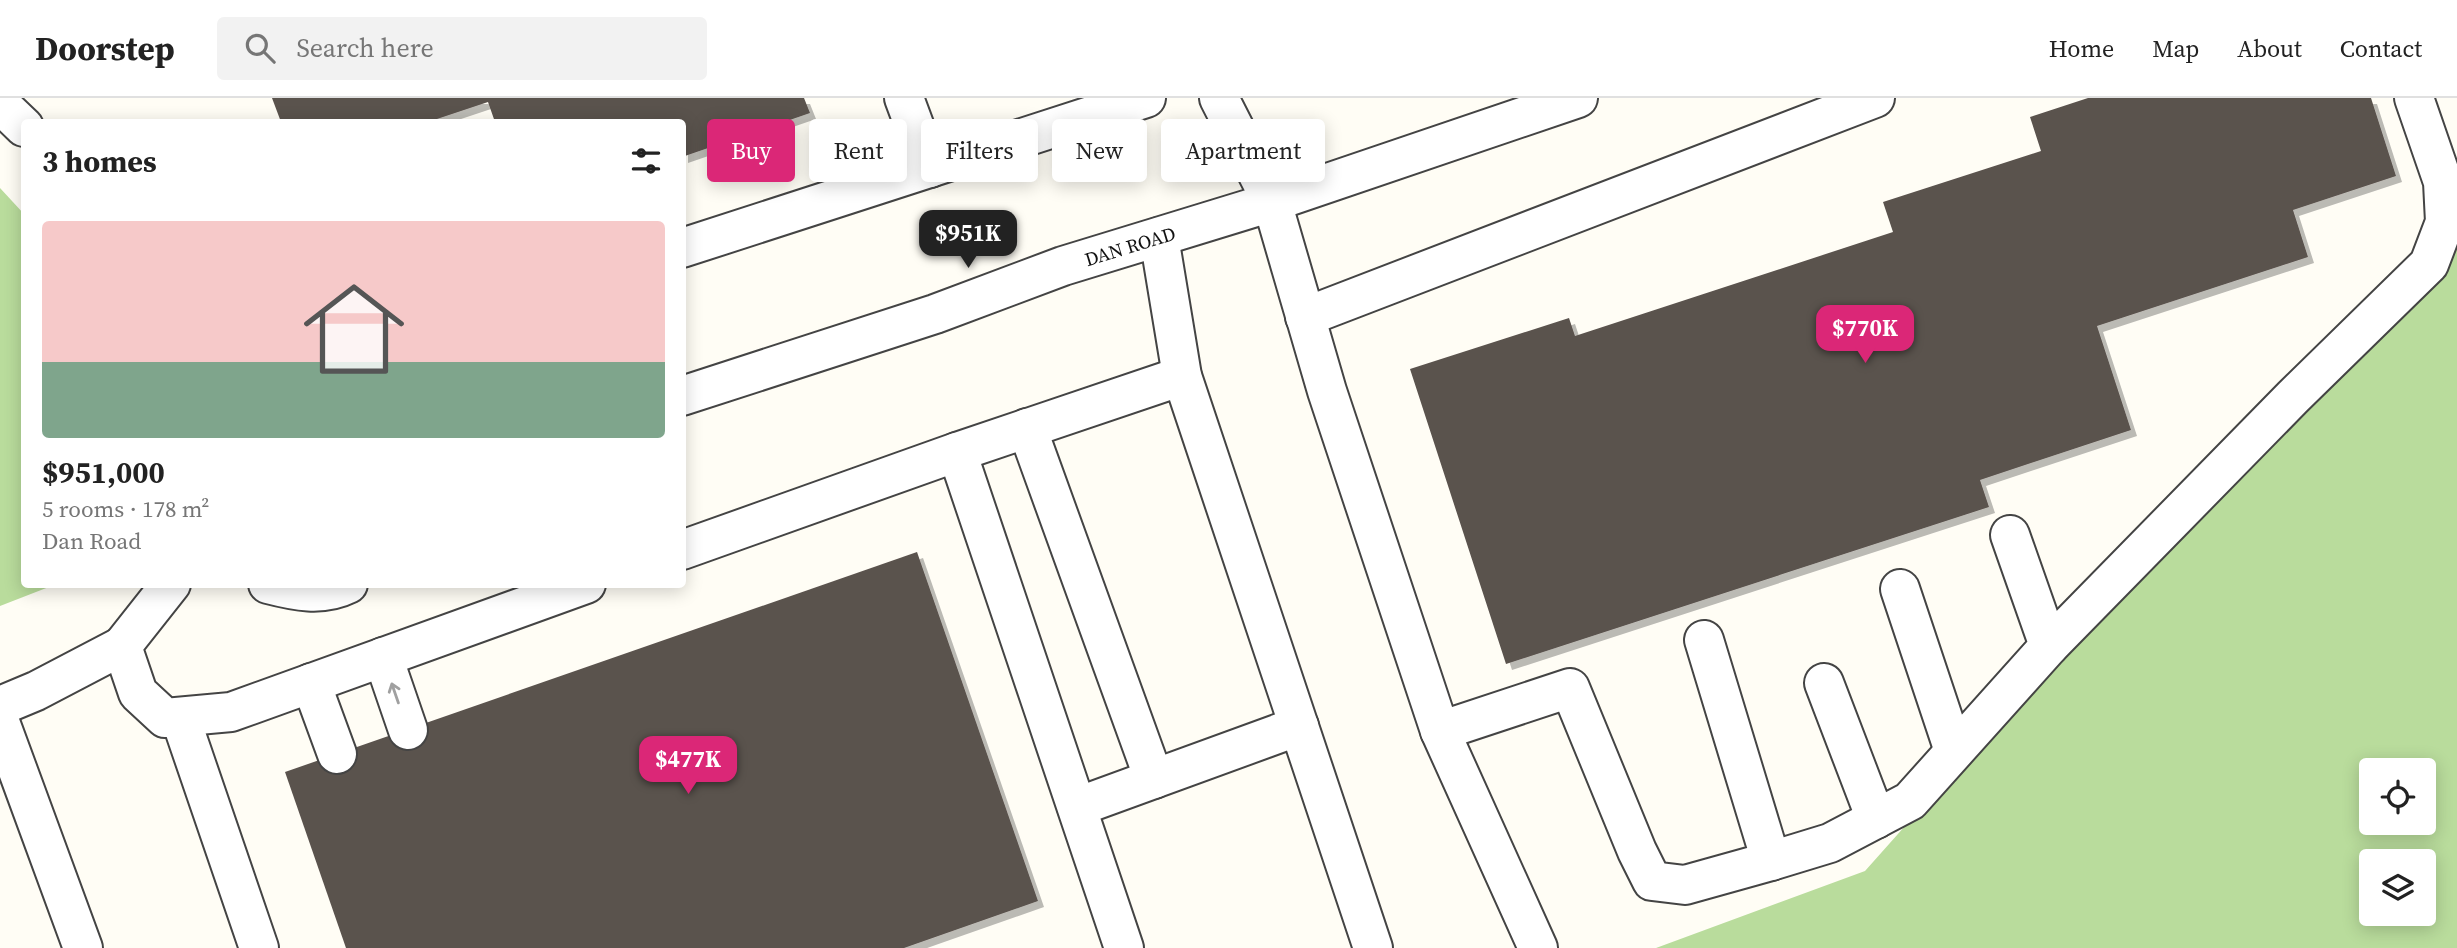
<!DOCTYPE html>
<meta charset="utf-8">
<style>
:root{--surface:#fff;--page:#f2f2f2;--text:#222;--muted:#767676;--line:#e0e0e0;--accent:#db2777}
body{margin:0;font-family:"Source Serif 4",serif;background:var(--page);color:var(--text);height:100vh;display:flex;flex-direction:column;font-size:26px;white-space:nowrap}
*{box-sizing:border-box;margin:0}
p{font-size:23px;color:var(--muted)}
.icon{flex:none;width:38px;height:38px;fill:none;stroke:currentColor;stroke-width:2;stroke-linecap:round;stroke-linejoin:round}
.map{position:relative;flex:1;overflow:hidden}
.details{position:absolute;left:21px;top:21px;width:665px;height:469px;display:flex;flex-direction:column;background:var(--surface);border-radius:7px;box-shadow:0 4px 18px #0003}
.details>*{flex:none}
.top-card{position:absolute;left:707px;top:21px;width:665px;height:63px;display:flex;gap:14px}
.tools{position:absolute;left:2359px;top:660px;display:grid;gap:14px}
.tools a{display:grid;place-items:center;width:77px;height:77px;border-radius:7px;background:var(--surface);box-shadow:0 4px 18px #0003;font-size:35px}
.price{position:absolute;translate:-50% -60px;padding:0 16px;border-radius:14px;background:var(--accent);color:#fff;font-size:23px;line-height:46px;filter:drop-shadow(0 2px 4px #0008)}
.price::after{content:'';position:absolute;left:50%;top:42px;width:21px;height:16px;margin-left:-10px;background:inherit;clip-path:polygon(0 0,100% 0,50% 100%)}
.price.current{background:#222;color:#fff}
ul{padding:0;list-style:none}
li{display:grid;align-content:center;gap:14px;height:371px;padding:0 21px}
li span{display:grid;place-items:center;height:217px;border-radius:7px;color:#555}
li>.icon{margin-inline-start:auto}
span .icon{width:126px;height:126px;fill:#fffc;stroke-width:1}
li b{font-size:30px}
h2{display:flex;justify-content:space-between;align-items:center;height:84px;padding:0 21px;font-size:30px}
.chip{padding:0 24px;border-radius:7px;background:var(--surface);box-shadow:0 4px 18px #0003;font-size:24px;line-height:63px}
.chip.current{background:var(--accent);color:#fff}
header{display:flex;align-items:center;gap:42px;box-sizing:border-box;height:98px;padding:0 35px;background:var(--surface);border-bottom:2px solid var(--line)}
header strong{font-size:33px}
nav{display:flex;gap:38px;margin-inline-start:auto;font-size:24px}
.search{width:490px;height:63px;background:var(--page);display:flex;align-items:center;gap:18px;box-sizing:border-box;padding:0 24px;border-radius:7px;color:var(--muted);font-size:26px}
.map>svg:first-child{display:block}
</style>
<header>
<strong>Doorstep</strong>
<div class="search"><svg class="icon" aria-label="search" viewBox="0 0 24 24"><circle cx="10" cy="10" r="6"/><path d="M15 15l6 6"/></svg>Search here</div>
<nav><a>Home</a><a>Map</a><a>About</a><a>Contact</a></nav>
</header>
<div class="map">
<svg width="2457" height="850" viewBox="0 0 2457 850">
<defs>
<filter id="shadow"><feDropShadow dx="6" dy="6" stdDeviation="0" flood-color="#0004"/></filter>
</defs>
<rect width="100%" height="100%" fill="#fffdf5"/>
<g fill="#b9dc9c" fill-rule="evenodd">
<polygon points="0,90 24,116 24,486 54,487 0,508"/>
<path d="M2457,108V850H1656L1865,773ZM2371,672H2424V724H2371ZM2371,763H2424V816H2371Z"/>
</g>
<g fill="#5a524d" filter="url(#shadow)">
<polygon points="272,0 804,0 810,15 682,59 682,24 495,24 488,4 428,24 281,24"/>
<polygon points="2088,0 2371,0 2396,78 2293,112 2308,159 2097,228 2131,332 1980,382 1989,409 1506,566 1410,271 1569,220 1575,238 1893,134 1883,104 2041,53 2030,19"/>
<polygon points="917,454 1038,803 904,850 346,850 285,674"/>
</g>
<g fill="none" stroke-linecap="round" stroke-linejoin="round">
<defs>
<g id="minor">
<polyline points="904,0 930,70"/>
<polyline points="1219,0 1272,104 1327,293 1440,633 1538,850"/>
<polyline points="0,6 24,29"/>
<polyline points="1159,139 1182,278 1373,850"/>
<polyline points="682,150 1146,0"/>
<polyline points="1305,219 1875,0"/>
<polyline points="682,298 935,216 1063,168 1272,104 1578,0"/>
<polyline points="1027,330 1154,681"/>
<polyline points="682,452 957,354"/>
<polyline points="171,486 122,548 138,595 165,620 231,614 586,486"/>
<path d="M268,486C295,493 322,499 348,486"/>
<polyline points="1900,491 1954,653"/>
<polyline points="2049,548 2293,299 2429,166 2445,124 2443,84 2414,0"/>
<polyline points="383,559 408,632"/>
<polyline points="311,585 337,656"/>
<polyline points="1824,585 1876,721"/>
<polyline points="0,608 36,593 122,548"/>
<polyline points="180,619 259,850"/>
<polyline points="0,624 83,850"/>
<polyline points="1440,633 1570,590 1637,753 1652,783 1685,787 1771,763 1704,542"/>
<polyline points="1077,709 1299,628"/>
<polyline points="1771,763 1830,745 1910,703 2049,548 2010,437"/>
<polyline points="1124,850 957,354 1182,278"/>
</g>
</defs>
<use href="#minor" stroke="#444" stroke-width="42"/>
<use href="#minor" stroke="#fff" stroke-width="38"/>
</g>
<defs><path id="oneway-shaft" d="M-6 0H5M1.5-3L5.5 0L1.5 3" fill="none" stroke-width="1.6" stroke-linecap="round" stroke-linejoin="round" transform="scale(1.75)"/></defs>
<use stroke="#a0a0a0" href="#oneway-shaft" transform="translate(395 595) rotate(-109)"/>
<g text-anchor="middle" stroke-width="7" stroke-linejoin="round" paint-order="stroke">
<g font-size="19" fill="#111" stroke="#fff">
<text transform="translate(1130 148) rotate(-17)" y="7">DAN ROAD</text>
</g>
</g>
</svg>
<div class="tools">
<a><svg class="icon" aria-label="locate" viewBox="0 0 24 24"><circle cx="12" cy="12" r="6"/><path d="M12 2v4M12 18v4M2 12h4M18 12h4"/></svg></a>
<a><svg class="icon" aria-label="layers" viewBox="0 0 24 24"><path d="M12 4l9 5-9 5-9-5zM3 14l9 5 9-5"/></svg></a>
</div>
<b class="price current" style="left:968px;top:172px">$951K</b>
<b class="price" style="left:1865px;top:267px">$770K</b>
<b class="price" style="left:688px;top:698px">$477K</b>
<div class="top-card">
<a class="chip current">Buy</a>
<a class="chip">Rent</a>
<a class="chip">Filters</a>
<a class="chip">New</a>
<a class="chip">Apartment</a>
</div>
<section class="details">
<h2>3 homes<svg class="icon" aria-label="filters" viewBox="0 0 24 24"><path d="M4 7h16M4 17h16"/><circle cx="9" cy="7" r="2"/><circle cx="15" cy="17" r="2"/></svg></h2>
<ul>
<li><span style="background:linear-gradient(#f6c9c9 65%,#7fa58c 0)"><svg class="icon" aria-label="home" viewBox="0 0 24 24"><path d="M3 11l9-7 9 7M6 9v11h12V9"/></svg></span><div><b>$951,000</b><p>5 rooms · 178 m²</p><p>Dan Road</p></div></li>
</ul>
</section>
</div>
